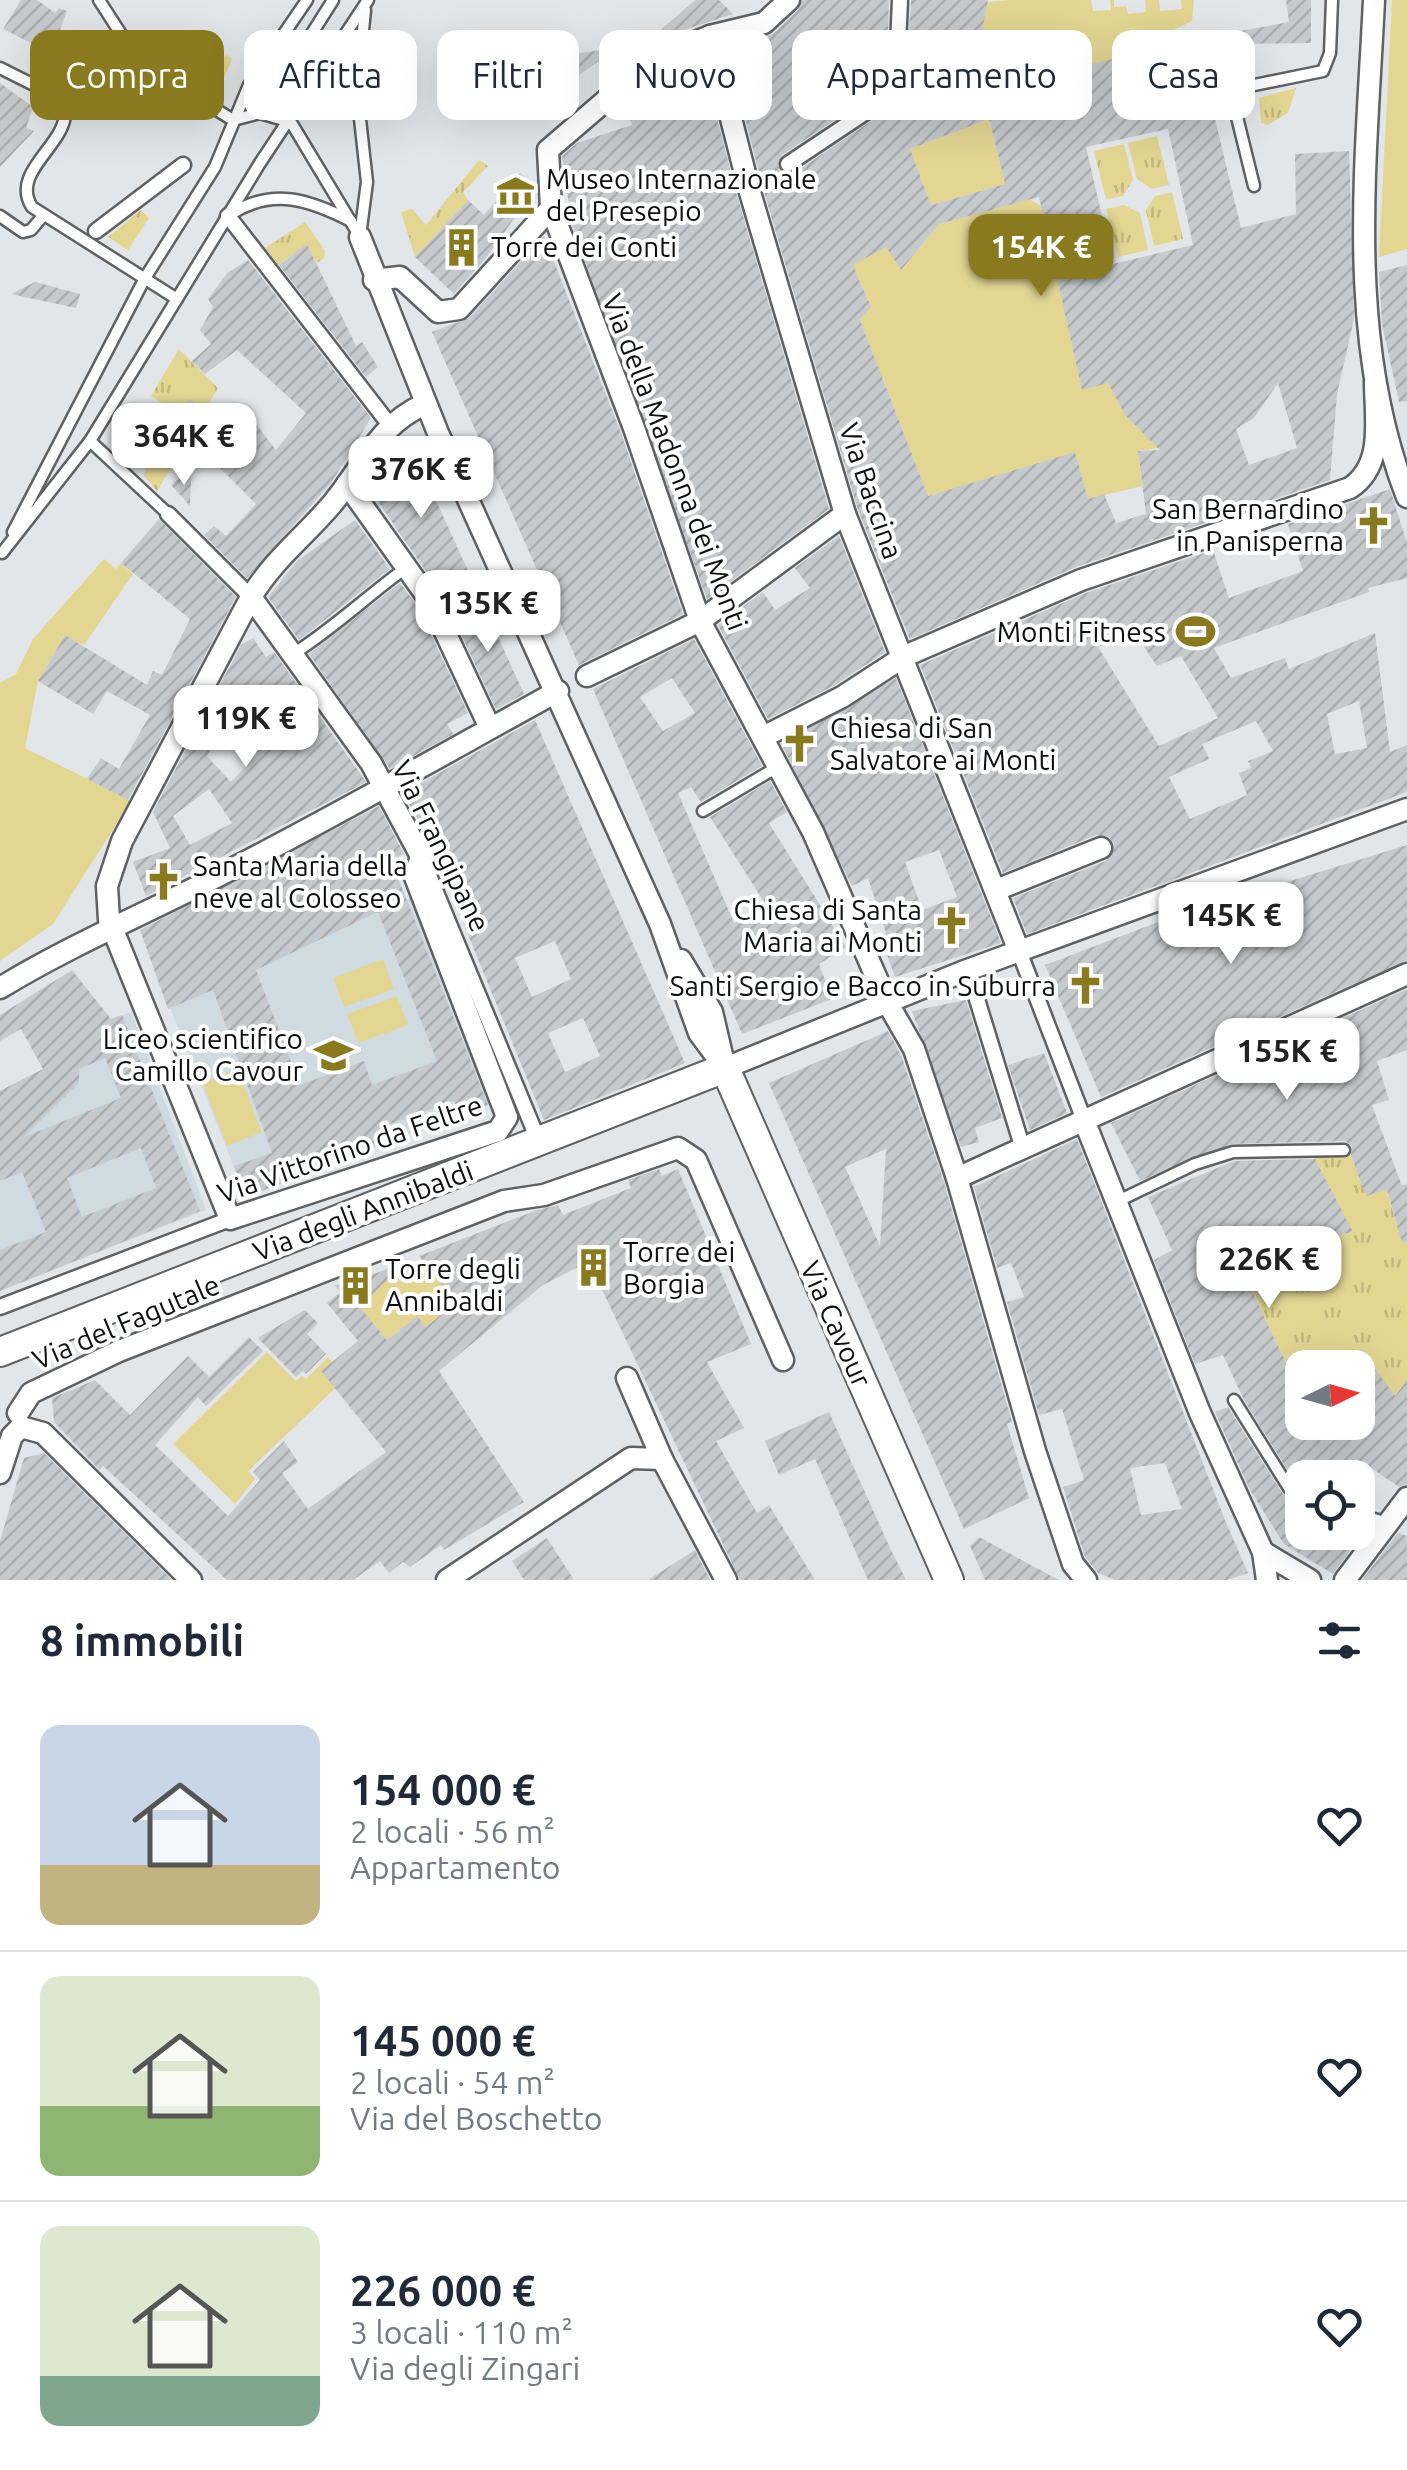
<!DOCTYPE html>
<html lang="it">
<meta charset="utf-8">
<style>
:root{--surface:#fff;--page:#f6f6f7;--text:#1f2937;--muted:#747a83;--line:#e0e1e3;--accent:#8a7a1f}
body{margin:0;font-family:Ubuntu,sans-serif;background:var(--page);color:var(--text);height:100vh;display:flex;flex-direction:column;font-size:38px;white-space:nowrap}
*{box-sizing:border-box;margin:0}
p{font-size:32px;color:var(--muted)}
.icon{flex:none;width:55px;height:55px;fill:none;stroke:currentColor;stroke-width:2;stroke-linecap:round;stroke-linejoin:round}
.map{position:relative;height:1580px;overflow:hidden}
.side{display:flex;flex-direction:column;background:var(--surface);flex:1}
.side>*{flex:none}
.banner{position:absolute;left:30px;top:30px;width:1348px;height:90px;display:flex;gap:20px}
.needle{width:65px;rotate:85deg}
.controls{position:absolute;left:1285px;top:1350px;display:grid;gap:20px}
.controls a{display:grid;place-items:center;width:90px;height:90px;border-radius:20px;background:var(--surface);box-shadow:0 10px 40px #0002;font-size:50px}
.price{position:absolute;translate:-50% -85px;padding:0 22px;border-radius:20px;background:#fff;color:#222;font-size:32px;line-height:65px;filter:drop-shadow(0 2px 5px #0008)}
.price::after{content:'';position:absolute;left:50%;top:60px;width:30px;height:22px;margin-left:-15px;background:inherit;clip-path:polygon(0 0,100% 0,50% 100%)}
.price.current{background:var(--accent);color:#fff}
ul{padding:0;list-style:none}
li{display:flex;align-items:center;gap:30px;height:250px;padding:0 40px}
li+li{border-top:2px solid var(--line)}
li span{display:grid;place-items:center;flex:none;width:280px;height:200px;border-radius:20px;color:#555}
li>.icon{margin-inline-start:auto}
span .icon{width:120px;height:120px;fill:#fffc;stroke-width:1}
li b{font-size:42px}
h2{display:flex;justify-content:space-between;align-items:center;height:120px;padding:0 40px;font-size:42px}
.tag{padding:0 35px;border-radius:20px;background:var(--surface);box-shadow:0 10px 40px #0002;font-size:35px;line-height:90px}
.tag.current{background:var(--accent);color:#fff}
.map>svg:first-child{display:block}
</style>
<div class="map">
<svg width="1407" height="1580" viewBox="0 0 1407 1580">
<defs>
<pattern id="grass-tufts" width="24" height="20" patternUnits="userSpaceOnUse" patternTransform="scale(2.5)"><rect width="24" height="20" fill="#e3d693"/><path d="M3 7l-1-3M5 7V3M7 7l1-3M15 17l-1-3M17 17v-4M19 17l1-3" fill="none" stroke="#c2b67e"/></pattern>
<pattern id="building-hatch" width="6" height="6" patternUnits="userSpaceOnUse" patternTransform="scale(2.5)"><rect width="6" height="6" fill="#c7cacc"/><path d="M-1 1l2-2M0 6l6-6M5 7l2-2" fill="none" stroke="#aaacae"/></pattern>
</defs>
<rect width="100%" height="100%" fill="#e3e6e8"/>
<g fill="#d0dbe1">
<polygon points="414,896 495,1101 246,1197 170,1008"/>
<polygon points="131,1012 206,1210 0,1291 0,1101 11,1096 7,1087 86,1048 111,1019"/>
</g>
<g fill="url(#grass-tufts)">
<polygon points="227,55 232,59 218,92 193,79"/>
<polygon points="1296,88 1288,113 1268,125 1261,123 1259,98"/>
<polygon points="1157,136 1169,185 1152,189 1137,179 1128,143"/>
<polygon points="1124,144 1133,180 1123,196 1106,199 1094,151"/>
<polygon points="479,160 488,166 463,192 468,200 415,257 401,212 412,209 426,225"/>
<polygon points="1172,192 1183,239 1154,246 1146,210 1155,196"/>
<polygon points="1124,205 1140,213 1148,250 1118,257 1106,209"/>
<polygon points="141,210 149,218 128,250 108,237"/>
<polygon points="305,222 325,251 324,258 317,263 307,245 278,265 265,248"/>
<polygon points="179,349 218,388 189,438 177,431 190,421 151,396"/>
<polygon points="151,451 177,458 157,491 144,476"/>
<polygon points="1350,1154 1355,1167 1360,1166 1369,1195 1387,1190 1396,1223 1407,1220 1407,1380 1375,1422 1358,1401 1358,1390 1379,1374 1368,1359 1357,1367 1302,1368 1302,1396 1235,1256 1352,1232 1313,1155"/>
</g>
<g fill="#e3d693">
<polygon points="1010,0 1091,0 1093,11 1111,10 1110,0 1114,0 1114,7 1126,6 1128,14 1146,12 1145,0 1159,0 1160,11 1182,9 1181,0 1194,0 1192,21 1142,46 1135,56 1017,82 956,36 987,2"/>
<polygon points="1392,0 1407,0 1407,249 1379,257"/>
<polygon points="989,119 1005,184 931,205 910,149"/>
<polygon points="1030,199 1041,206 1071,335 1108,383 1125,415 1156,441 1172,446 1138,451 1142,486 1088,499 1075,453 928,496 860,320 871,307 859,278 846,269 879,250 875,229 901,270 939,224"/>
<polygon points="104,559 116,569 121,563 133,574 84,645 64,636 38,681 25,748 130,800 143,782 53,924 0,961 0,683 16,674 33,639"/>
<polygon points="383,959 394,989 344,1007 333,978"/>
<polygon points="397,996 408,1025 358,1043 347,1014"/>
<polygon points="237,1069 262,1132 227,1146 203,1083"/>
<polygon points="424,1262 456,1302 426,1327 417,1316 387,1340 360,1307 379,1279"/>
<polygon points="267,1352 296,1381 302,1376 306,1379 328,1357 345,1379 248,1471 255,1479 235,1504 173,1444"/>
</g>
<g fill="url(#building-hatch)" fill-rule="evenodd">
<polygon points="21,0 37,0 55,13 59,8 67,11 48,63 31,54 37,46 3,29"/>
<polygon points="695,0 719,0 733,14 647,42"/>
<path d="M802,0H889L886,86L782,155L778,166L784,174L794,173L905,98L911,0H988L981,37L1019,39L1017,82L1196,39L1241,228L1296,214L1295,154L1349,151L1354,319L1337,394L1330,480L1076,567L910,639L858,510L762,185L727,46L773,34L798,10ZM989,119L1005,184L931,205L910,149ZM1168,129L1193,245L1113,264L1086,147ZM1039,197L1082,390L1108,383L1125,415L1160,450L1138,451L1146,514L1116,523L1104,494L1088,499L1075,452L928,496L860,320L871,307L853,265L886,247L901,270L939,224ZM1278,383L1297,448L1249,465L1236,429L1254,418Z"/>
<polygon points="1286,0 1311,0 1311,43 1228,44 1224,34 1289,22"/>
<polygon points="618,37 641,52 618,72 602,59 576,77 558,56 601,50"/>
<polygon points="701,57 736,192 829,509 707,599 572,226 562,156 577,143 632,125 624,103 644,85"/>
<polygon points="0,83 33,107 26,128 34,131 0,167"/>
<polygon points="520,173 536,188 486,258 454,294 415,257 468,200 484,215"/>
<polygon points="544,236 621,433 683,614 579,665 432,332 469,318"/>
<polygon points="307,244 356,346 362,342 378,367 366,377 279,265"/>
<polygon points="248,260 371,418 331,483 247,578 204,535 214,526 226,536 256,504 200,448 211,435 183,407 189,399 235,431 252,419 276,450 306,413 237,350 205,374 192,361 211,344 200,330 213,307 208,299 227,273"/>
<polygon points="1407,265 1407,401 1399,402 1382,324 1379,272"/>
<polygon points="35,282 80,294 76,308 11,294"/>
<polygon points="406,435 475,586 445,599 370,490"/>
<polygon points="179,478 191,478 190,506 171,485"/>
<path d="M1390,489L1407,543V578L1368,588L1369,592L1214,648L1231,678L1285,658L1289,669L1375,633L1390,752L1407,745V792L1027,934L1013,898L1106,861L1114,844L1109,837L1096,835L1003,873L920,665L1086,593L1213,550L1229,598L1303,571L1288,524ZM1136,635L1157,666L1181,656L1218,718L1159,746L1098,647ZM1359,701L1367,748L1335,754L1327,714ZM1256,721L1273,751L1248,761L1251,768L1239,773L1247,795L1190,819L1169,777L1209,759L1202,744Z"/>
<polygon points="159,519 236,597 128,800 87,779 101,758 119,769 150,715 107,691 93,714 38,681 65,635 147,685 153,671 162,675 190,619 121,563"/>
<polygon points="355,520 390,569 299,640 268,597 298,560"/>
<polygon points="839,536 885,652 835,685 768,719 718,625 763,592 775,610 810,588 795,568"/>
<polygon points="400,583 419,609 468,713 447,724 453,734 390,769 309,654"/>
<polygon points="482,602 524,694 496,709 452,615"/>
<path d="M253,638L266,657L274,652L366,782L146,896L133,862L170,848L153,812L241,645ZM231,718L258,753L231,782L207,756ZM209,789L232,823L190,845L173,816Z"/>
<path d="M694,639L762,766L701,802L691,787L678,793L734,923L768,908L710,817L770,781L787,812L769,823L846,947L819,964L832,999L742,1034L593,689ZM672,678L695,713L663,731L640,697Z"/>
<path d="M896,678L1001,943L895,977L880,935L886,933L868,878L852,886L781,743ZM939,850L957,897L922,910L905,862Z"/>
<path d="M535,720L685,1063L544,1120L430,842L403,793ZM555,941L571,979L532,997L515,958ZM583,1018L600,1056L565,1072L548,1033Z"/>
<path d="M379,806L404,854L391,860L488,1105L460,1116L454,1101L387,1125L392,1140L246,1197L234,1166L272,1153L213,990L168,1009L140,930ZM378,912L437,1061L372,1085L364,1061L300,1085L256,970Z"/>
<polygon points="1407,845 1407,960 1101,1097 1045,965 1161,921"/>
<path d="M72,970L111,1019L122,1015L200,1211L0,1291V1250L46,1232L22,1172L0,1181V1091L43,1069L21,1029L0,1041V1015ZM105,1058L121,1098L24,1137L79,1083V1069ZM141,1148L156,1188L82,1217L67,1178Z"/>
<polygon points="1407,989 1407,1050 1377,1061 1389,1100 1372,1105 1402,1186 1398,1187 1407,1184 1407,1242 1402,1243 1387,1190 1366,1196 1351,1156 1352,1146 1345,1141 1231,1144 1140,1181 1111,1123"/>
<polygon points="966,1000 1002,1118 975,1128 979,1142 961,1147 912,1011"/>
<path d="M888,1031L901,1055L944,1182L1012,1422L1007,1424L1029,1498L964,1529L769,1083ZM886,1149L880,1246L845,1167Z"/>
<polygon points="1044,1053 1067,1113 1030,1130 1008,1065"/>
<path d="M1077,1139L1225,1520L1248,1573L1227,1580H1115L1098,1573L1085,1557L1063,1487L1084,1480L1062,1409L1039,1415L1007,1302L1024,1297L1011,1263L997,1268L974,1187ZM1165,1463L1182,1509L1141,1515L1130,1468Z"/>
<polygon points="1315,1159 1353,1232 1235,1256 1302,1396 1302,1422 1358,1422 1358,1368 1368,1359 1395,1396 1407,1380 1407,1484 1399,1487 1370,1467 1362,1478 1302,1478 1302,1487 1295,1482 1244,1400 1223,1355 1195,1364 1154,1260 1172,1250 1148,1197 1234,1161"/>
<polygon points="659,1169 662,1176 678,1169 751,1344 707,1362 744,1428 716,1441 757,1513 769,1505 815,1580 740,1580 597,1279 587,1283 580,1266 543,1285 439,1371 524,1502 444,1550 441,1545 410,1567 403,1562 389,1573 380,1561 353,1580 227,1580 103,1466 100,1470 54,1422 52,1398 95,1380 130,1415 188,1356 209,1377 249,1337 263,1351 206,1406 198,1397 155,1445 228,1516 260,1480 253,1472 284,1441 298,1462 282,1473 308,1509 386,1452 321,1371 358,1341 327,1303 340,1292 335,1286 364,1270 369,1276 406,1261 360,1307 387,1340 417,1316 426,1327 456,1302 419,1256 537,1210 558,1205 563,1215 631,1188 628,1180"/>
<polygon points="305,1310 318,1323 307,1334 326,1354 306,1374 303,1371 296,1377 258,1338"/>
<polygon points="1228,1407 1282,1493 1302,1506 1302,1532 1358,1532 1358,1523 1368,1526 1333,1574 1284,1544 1250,1490 1215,1412"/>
<polygon points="829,1412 890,1548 906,1580 868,1580 815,1459 779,1475 765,1441"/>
<polygon points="44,1453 172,1580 0,1580 0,1541 24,1458"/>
<polygon points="1398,1533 1407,1536 1407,1580 1362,1580"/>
<polygon points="979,1537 1059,1580 985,1580 970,1546"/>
<polygon points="547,1538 574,1580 524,1580 512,1561"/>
<polygon points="695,1550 710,1580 648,1580"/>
</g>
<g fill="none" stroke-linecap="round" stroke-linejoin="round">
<defs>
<g id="service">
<polyline points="99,0 139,62 233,120"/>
<polyline points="333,0 282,81 277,99 360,237"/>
<polyline points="1218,40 1254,186"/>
<path d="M0,68L46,91L65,109C69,144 9,171 32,207L177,299"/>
<polyline points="1230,90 1323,71 1330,53 1332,0"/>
<polyline points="233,120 260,113 287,121"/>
<path d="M231,214C273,187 310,200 351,221"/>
<polyline points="0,216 23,232 31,230 42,217"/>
<polyline points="360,236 367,182 357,92 365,10"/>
<polyline points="90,441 166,512"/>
<polyline points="13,532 145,278 215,167 249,85 307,0"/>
<polyline points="2,553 90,441 260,163 368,0"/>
<polyline points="437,612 506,582"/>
<path d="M293,654C334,628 367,596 407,567"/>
<polyline points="703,811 779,766"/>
<polyline points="1118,1201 1195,1164 1233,1152 1344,1150"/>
<polyline points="1234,1400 1289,1488 1302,1497"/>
<polyline points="1358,1514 1387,1523"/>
</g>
<g id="pedestrian">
<polyline points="788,164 896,92 900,0"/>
<polyline points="228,216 389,424"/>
<polyline points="96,231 183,165"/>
<polyline points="168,514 251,597"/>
<polyline points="421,856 539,1142"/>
<polyline points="1019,951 1084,1120"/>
<polyline points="968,970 1023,1149"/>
<polyline points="0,1307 230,1219"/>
</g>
<g id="minor">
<path d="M1374,0C1366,166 1345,339 1407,497"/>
<polyline points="710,36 749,189 845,514 1019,951"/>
<polyline points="551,208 634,428 700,621 813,832 887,1002 914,1049 957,1178 1035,1451 1073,1564 1086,1580"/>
<polyline points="360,237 438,433 660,924 699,1033 725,1068"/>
<polyline points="374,280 400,277 438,312 459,309 551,208 548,150 655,58 710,36 764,23 789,0"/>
<polyline points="347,484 431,602 490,728"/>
<path d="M251,597L371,763L421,856L415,877L507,1117L498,1131L230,1219L109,920L107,886L122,841L251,597C273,560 305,536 332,504C364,466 377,425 425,404"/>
<polyline points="587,676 700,621 845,514"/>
<path d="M763,737L842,697L905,656L1081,580L1350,488C1385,465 1375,419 1375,382"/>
<polyline points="996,890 1101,848"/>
<polyline points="681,960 712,1012 725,1068"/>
<path d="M0,988C74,943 154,910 230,870C341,813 449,751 558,691"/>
<polyline points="725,1068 962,972 1407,809"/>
<polyline points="1084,1120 1200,1413 1263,1552 1267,1580"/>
<polyline points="957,1178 1407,974"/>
<polyline points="627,1378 662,1459 726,1580"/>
<polyline points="18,1413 31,1393 119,1351 504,1201 544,1195 678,1148 696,1160 783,1360"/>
<polyline points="21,1427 43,1433 191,1580"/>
<polyline points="0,1473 12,1436 21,1427"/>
<polyline points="1263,1552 1310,1580"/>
<polyline points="447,1580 631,1458 662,1459"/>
<polyline points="1345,1580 1407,1498"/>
</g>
<polyline id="secondary" points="0,1352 725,1068 949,1580"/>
</defs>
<use href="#service" stroke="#5f6163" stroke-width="15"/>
<use href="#pedestrian" stroke="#5f6163" stroke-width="19"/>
<use href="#minor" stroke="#5f6163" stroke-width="25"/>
<use href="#secondary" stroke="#5f6163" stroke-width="32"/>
<use href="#service" stroke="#fff" stroke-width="10"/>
<use href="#pedestrian" stroke="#fff" stroke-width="14"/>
<use href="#minor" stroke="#fff" stroke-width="20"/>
<use href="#secondary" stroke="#fff" stroke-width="28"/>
</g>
<defs>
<symbol id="museum-bare" viewBox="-9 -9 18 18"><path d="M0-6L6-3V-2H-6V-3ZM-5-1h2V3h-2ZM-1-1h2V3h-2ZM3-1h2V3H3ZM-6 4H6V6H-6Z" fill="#8a7a1f" stroke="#fff" stroke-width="2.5" paint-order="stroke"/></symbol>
<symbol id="building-bare" viewBox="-9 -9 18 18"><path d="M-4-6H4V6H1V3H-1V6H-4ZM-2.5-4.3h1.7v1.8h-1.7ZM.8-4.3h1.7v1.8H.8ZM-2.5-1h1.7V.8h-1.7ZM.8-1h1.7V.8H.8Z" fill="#8a7a1f" stroke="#fff" stroke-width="2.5" paint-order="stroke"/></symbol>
<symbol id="church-bare" viewBox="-9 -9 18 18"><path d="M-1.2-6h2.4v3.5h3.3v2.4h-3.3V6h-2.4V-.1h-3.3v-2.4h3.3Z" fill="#8a7a1f" stroke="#fff" stroke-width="2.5" paint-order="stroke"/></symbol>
<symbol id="stadium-bare" viewBox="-9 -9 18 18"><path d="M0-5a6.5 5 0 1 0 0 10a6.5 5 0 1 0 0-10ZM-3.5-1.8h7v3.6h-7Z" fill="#8a7a1f" stroke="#fff" stroke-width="2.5" paint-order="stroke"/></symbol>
<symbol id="school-bare" viewBox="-9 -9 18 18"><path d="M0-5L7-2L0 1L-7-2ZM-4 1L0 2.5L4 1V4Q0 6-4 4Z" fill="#8a7a1f" stroke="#fff" stroke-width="2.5" paint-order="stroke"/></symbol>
</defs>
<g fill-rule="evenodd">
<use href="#museum-bare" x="488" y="168" width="55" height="55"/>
<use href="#building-bare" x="434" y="220" width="55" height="55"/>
<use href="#church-bare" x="1346" y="498" width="55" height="55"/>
<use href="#stadium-bare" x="1168" y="604" width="55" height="55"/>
<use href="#church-bare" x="772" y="716" width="55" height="55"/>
<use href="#church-bare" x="136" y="854" width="55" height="55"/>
<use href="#church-bare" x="924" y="898" width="55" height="55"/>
<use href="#church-bare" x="1058" y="958" width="55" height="55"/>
<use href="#school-bare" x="306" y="1028" width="55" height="55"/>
<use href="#building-bare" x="566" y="1240" width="55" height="55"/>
<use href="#building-bare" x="328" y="1258" width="55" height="55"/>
</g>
<g text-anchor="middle" stroke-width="8" stroke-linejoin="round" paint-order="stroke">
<g font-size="28" fill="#0e0f10" stroke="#fff" text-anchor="start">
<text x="546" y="189">Museo Internazionale<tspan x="546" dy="32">del Presepio</tspan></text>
<text x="491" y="257">Torre dei Conti</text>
<text x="1344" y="519" text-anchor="end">San Bernardino<tspan x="1344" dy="32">in Panisperna</tspan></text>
<text x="1166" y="642" text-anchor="end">Monti Fitness</text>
<text x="830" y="738">Chiesa di San<tspan x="830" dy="32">Salvatore ai Monti</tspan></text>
<text x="193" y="876">Santa Maria della<tspan x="193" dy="32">neve al Colosseo</tspan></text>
<text x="922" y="920" text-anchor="end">Chiesa di Santa<tspan x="922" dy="32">Maria ai Monti</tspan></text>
<text x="1056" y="996" text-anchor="end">Santi Sergio e Bacco in Suburra</text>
<text x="303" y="1049" text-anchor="end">Liceo scientifico<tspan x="303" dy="32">Camillo Cavour</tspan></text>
<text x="623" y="1262">Torre dei<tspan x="623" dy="32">Borgia</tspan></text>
<text x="385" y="1279">Torre degli<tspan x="385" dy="32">Annibaldi</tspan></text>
</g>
<g font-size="28" fill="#0e0f10" stroke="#fff">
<text transform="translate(675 462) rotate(69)" y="10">Via della Madonna dei Monti</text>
<text transform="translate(871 491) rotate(71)" y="10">Via Baccina</text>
<text transform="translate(441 846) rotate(64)" y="10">Via Frangipane</text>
<text transform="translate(350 1149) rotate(-19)" y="10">Via Vittorino da Feltre</text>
<text transform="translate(363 1211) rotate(-21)" y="10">Via degli Annibaldi</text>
<text transform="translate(126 1322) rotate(-23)" y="10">Via del Fagutale</text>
<text transform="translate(836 1324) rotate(66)" y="10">Via Cavour</text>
</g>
</g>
</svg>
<div class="controls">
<a><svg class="needle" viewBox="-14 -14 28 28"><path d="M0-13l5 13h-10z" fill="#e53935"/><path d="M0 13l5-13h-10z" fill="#747a83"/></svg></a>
<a><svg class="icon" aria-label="locate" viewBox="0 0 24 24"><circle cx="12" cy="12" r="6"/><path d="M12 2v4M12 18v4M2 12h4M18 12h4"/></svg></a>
</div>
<b class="price current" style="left:1041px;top:299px">154K €</b>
<b class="price" style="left:184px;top:488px">364K €</b>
<b class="price" style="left:421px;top:521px">376K €</b>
<b class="price" style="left:488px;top:655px">135K €</b>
<b class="price" style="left:246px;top:770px">119K €</b>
<b class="price" style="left:1231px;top:967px">145K €</b>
<b class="price" style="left:1287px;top:1103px">155K €</b>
<b class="price" style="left:1269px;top:1311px">226K €</b>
<div class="banner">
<a class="tag current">Compra</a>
<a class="tag">Affitta</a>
<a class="tag">Filtri</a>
<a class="tag">Nuovo</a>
<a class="tag">Appartamento</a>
<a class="tag">Casa</a>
</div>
</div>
<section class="side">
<h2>8 immobili<svg class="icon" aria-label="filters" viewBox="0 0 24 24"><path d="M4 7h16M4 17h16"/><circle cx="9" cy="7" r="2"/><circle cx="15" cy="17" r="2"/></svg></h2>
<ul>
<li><span style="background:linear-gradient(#c9d6e8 70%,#c2b280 0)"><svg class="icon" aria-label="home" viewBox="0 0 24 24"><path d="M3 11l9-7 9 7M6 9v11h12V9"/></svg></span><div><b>154 000 €</b><p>2 locali · 56 m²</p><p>Appartamento</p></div><svg class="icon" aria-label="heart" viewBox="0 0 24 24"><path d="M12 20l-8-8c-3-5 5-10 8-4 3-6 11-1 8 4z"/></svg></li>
<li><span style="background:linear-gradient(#dfe7d0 65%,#8fb573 0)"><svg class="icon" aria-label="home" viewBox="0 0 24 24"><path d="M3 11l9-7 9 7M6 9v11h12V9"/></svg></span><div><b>145 000 €</b><p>2 locali · 54 m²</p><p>Via del Boschetto</p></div><svg class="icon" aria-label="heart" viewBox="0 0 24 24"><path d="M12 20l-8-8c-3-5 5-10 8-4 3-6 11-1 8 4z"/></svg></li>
<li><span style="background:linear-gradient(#dfe7d0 75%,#7fa58c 0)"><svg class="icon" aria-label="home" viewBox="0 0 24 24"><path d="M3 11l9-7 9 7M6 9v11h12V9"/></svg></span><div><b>226 000 €</b><p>3 locali · 110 m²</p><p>Via degli Zingari</p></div><svg class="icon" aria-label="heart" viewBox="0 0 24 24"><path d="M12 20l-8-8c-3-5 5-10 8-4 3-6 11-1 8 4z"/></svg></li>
</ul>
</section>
